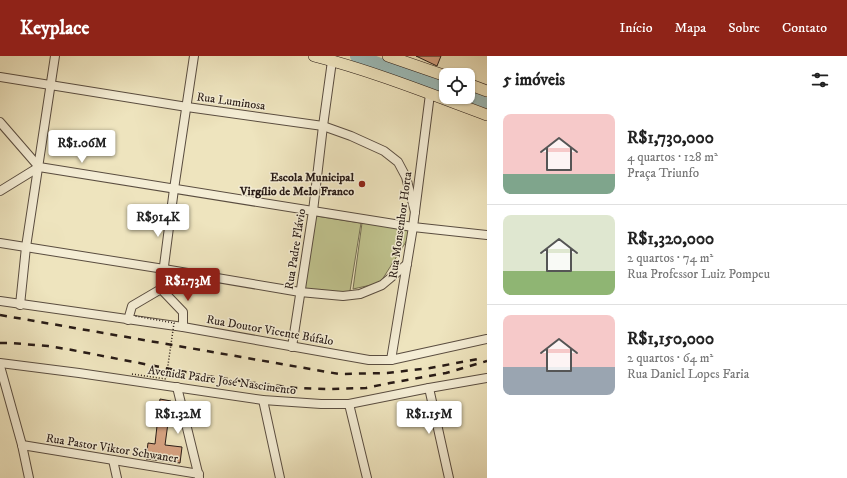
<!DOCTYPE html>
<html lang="pt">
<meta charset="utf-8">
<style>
:root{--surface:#fff;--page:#f2f2f2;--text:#222;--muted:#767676;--line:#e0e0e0;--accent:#8f2418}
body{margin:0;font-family:"IM FELL DW Pica",serif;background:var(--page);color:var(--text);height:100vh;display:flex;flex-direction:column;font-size:15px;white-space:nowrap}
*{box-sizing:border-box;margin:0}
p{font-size:13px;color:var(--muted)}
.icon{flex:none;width:22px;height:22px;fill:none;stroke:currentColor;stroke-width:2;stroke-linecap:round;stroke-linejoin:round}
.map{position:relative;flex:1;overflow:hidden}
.drawer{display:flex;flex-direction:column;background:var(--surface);width:360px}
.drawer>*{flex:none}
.controls{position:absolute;left:439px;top:12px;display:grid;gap:8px}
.controls a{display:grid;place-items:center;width:36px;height:36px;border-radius:8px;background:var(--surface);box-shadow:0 1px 3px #0004;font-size:20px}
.price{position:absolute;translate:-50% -34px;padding:0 9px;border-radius:4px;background:#fff;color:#222;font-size:13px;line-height:26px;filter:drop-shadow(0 1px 2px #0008)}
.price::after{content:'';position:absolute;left:50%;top:24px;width:12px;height:9px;margin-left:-6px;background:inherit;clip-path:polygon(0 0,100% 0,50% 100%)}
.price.active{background:var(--accent);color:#fff}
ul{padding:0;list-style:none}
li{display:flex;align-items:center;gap:12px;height:100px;padding:0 16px}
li+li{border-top:1px solid var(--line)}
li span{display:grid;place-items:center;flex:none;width:112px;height:80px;border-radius:8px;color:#555}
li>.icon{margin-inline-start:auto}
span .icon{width:48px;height:48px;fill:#fffc;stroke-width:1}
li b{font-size:17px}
h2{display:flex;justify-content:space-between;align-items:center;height:48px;padding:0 16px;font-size:17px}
header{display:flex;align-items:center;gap:24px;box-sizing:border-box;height:56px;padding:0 20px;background:var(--accent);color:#fff}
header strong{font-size:19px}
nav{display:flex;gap:22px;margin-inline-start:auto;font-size:14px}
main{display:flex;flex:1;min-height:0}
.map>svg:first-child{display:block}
</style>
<header>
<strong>Keyplace</strong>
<nav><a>Início</a><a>Mapa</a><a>Sobre</a><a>Contato</a></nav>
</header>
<main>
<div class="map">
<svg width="487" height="422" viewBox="0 0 487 422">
<rect width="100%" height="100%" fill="#eee4be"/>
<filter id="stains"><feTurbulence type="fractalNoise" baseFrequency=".005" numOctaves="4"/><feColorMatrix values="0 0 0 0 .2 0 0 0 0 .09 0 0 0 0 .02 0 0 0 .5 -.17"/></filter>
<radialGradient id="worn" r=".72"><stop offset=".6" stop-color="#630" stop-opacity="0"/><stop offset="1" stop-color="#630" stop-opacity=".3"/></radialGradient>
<g fill="#bfc28d" stroke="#746e52">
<polygon points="316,160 361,167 350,235 345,237 303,234"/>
<polygon points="362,167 409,172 409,181 380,227 353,233"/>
</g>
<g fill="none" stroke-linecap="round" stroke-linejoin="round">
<g stroke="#9cbcba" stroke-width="14">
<polyline points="357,0 388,12 446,31"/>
<polyline points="468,39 487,45"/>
</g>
</g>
<g fill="#d8a483" stroke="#281b16">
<polygon points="416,0 441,0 437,10"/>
<polygon points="160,343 171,345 165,389 182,391 180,407 146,403 148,387 155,388"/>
</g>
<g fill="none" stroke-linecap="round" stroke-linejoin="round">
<defs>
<g id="minor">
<polyline points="0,21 187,51 323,70 351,80 384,95 398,106 406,121 415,156"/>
<polyline points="0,66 39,111"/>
<polyline points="0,135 39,111 413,171 487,179"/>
<polyline points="0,187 164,213 300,236 343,240 360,238 382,229 407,208"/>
<polyline points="161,233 174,133 194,0"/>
<polyline points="161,233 183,256 183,271"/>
<polyline points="0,245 183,271 369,304 391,304 487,283"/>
<polyline points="20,249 26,191 55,0"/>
<polyline points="128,264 132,250 161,233"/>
<polyline points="292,291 313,155 323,70 332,5"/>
<polyline points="391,304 413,171 430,38"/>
<polyline points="0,307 79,317 263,344 321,348 349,348 429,332 487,322"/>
<polyline points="0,310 22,389 29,422"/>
<polyline points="177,331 199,421"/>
<polyline points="429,332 449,422"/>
<polyline points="263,344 280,422"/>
<polyline points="349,348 367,422"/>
<polyline points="22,389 199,418"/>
<polyline points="113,404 117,422"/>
</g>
<g id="major">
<path d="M314,0C373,15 430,38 487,59"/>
<polyline points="388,0 446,20"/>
<polyline points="468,28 487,35"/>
</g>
</defs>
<use href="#minor" stroke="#5a4d40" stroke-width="10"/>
<use href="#major" stroke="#281b16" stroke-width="12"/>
<use href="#minor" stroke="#f4edd5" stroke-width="8"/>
<use href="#major" stroke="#eee4be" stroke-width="11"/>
<g stroke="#281b16" stroke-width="2.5" stroke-dasharray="7 7" stroke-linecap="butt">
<polyline points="0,259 339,318 387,317 430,312 478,303"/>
<polyline points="0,287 10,287 48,290 72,294 201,319 247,326 296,332 329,333 366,332 390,327 446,317 487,305"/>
</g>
<polyline stroke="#281b16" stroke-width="1.5" stroke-dasharray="1 2" stroke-linecap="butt" points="132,318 166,323 174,267 135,260"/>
</g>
<circle fill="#8f2418" stroke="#f4edd5" stroke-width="1.5" cx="362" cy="128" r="4"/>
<g text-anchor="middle" stroke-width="3" stroke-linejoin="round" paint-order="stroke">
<g font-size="12" fill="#281b16" stroke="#f4edd5">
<text transform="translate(231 45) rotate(8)" y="4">Rua Luminosa</text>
<text transform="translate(400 169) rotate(-82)" y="4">Rua Monsenhor Horta</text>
<text transform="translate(295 193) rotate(-81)" y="4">Rua Padre Flávio</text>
<text transform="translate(270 274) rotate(10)" y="4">Rua Doutor Vicente Búfalo</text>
<text transform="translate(222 324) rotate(8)" y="4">Avenida Padre José Nascimento</text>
<text transform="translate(112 392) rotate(9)" y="4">Rua Pastor Viktor Schwaner</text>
</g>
<g font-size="12" font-weight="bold" fill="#281b16" stroke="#f4edd5" text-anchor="end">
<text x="354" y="125">Escola Municipal<tspan x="354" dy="14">Virgílio de Melo Franco</tspan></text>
</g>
</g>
<rect width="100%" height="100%" filter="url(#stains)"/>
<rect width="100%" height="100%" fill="url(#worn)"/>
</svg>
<div class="controls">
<a><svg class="icon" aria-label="locate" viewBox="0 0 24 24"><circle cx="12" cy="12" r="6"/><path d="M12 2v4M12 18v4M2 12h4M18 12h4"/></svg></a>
</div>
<b class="price" style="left:82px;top:108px">R$1.06M</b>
<b class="price" style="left:158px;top:182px">R$914K</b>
<b class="price active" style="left:188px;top:246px">R$1.73M</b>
<b class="price" style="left:178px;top:379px">R$1.32M</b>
<b class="price" style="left:429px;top:379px">R$1.15M</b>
</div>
<section class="drawer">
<h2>5 imóveis<svg class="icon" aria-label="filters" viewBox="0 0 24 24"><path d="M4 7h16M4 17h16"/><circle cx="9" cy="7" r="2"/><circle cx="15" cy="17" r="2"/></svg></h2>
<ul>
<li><span style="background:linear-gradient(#f6c9c9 75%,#7fa58c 0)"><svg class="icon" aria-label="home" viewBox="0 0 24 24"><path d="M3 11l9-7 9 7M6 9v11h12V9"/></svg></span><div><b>R$1,730,000</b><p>4 quartos · 128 m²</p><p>Praça Triunfo</p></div></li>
<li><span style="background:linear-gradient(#dfe7d0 70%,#8fb573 0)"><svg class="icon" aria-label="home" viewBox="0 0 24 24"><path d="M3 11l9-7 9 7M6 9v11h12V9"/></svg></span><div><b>R$1,320,000</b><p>2 quartos · 74 m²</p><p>Rua Professor Luiz Pompeu</p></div></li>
<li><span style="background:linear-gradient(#f6c9c9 65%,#9aa5b1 0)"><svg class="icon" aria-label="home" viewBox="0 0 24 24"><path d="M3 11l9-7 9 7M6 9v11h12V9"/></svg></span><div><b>R$1,150,000</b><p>2 quartos · 64 m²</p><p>Rua Daniel Lopes Faria</p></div></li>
</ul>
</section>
</main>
